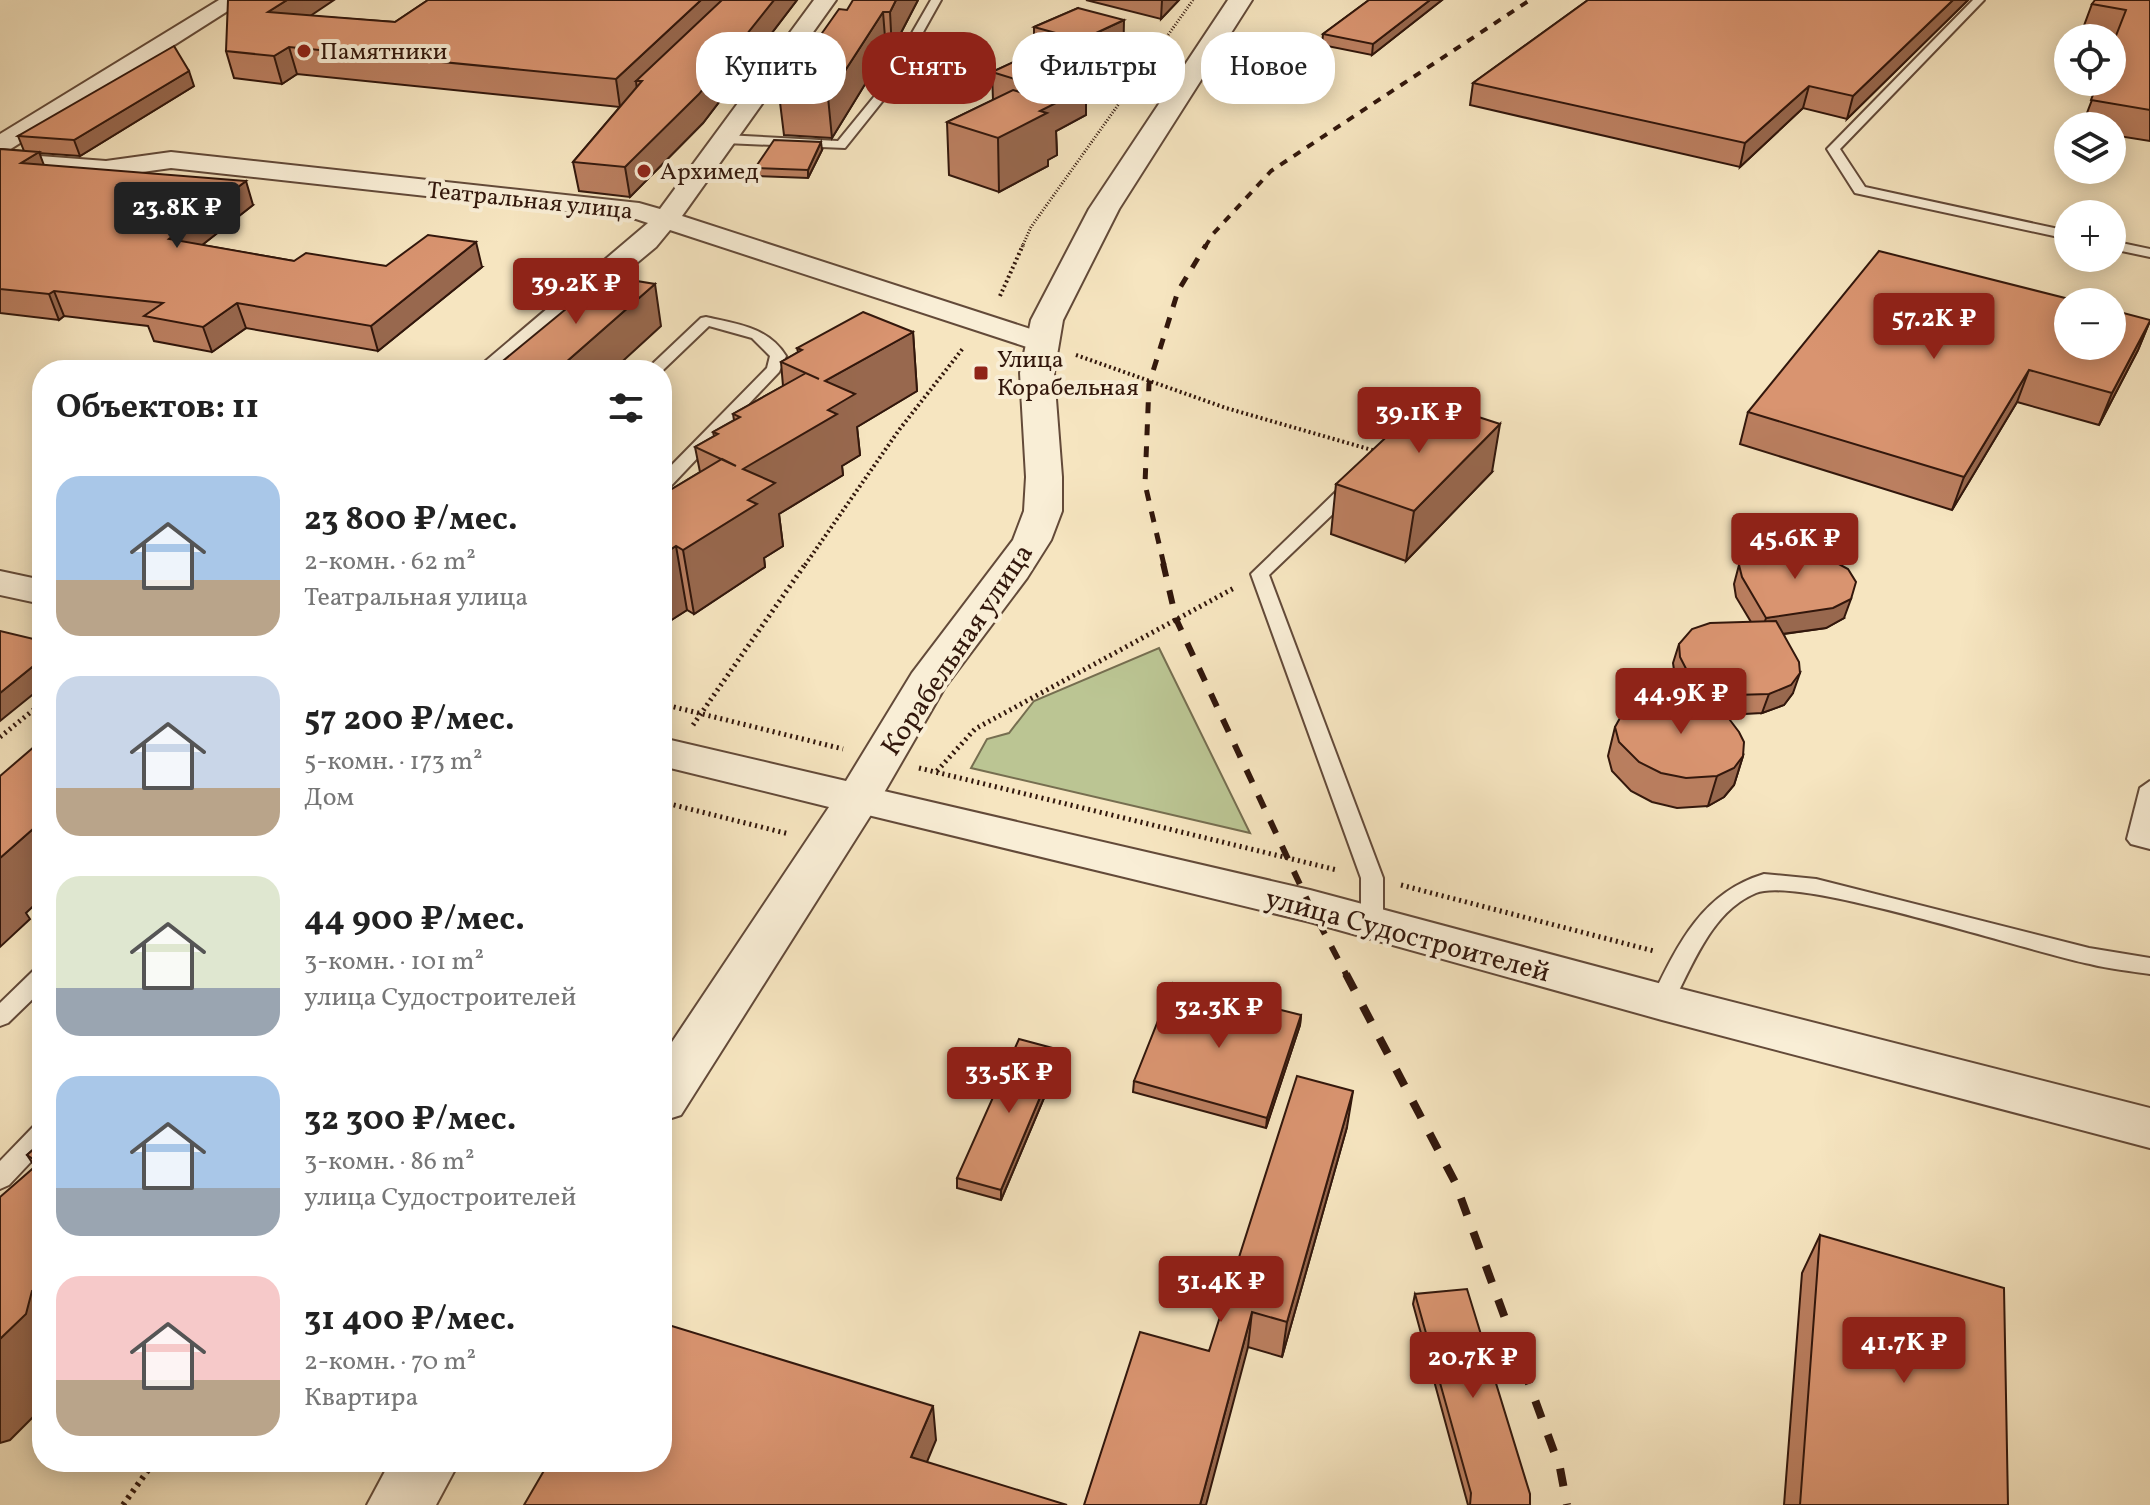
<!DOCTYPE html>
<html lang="ru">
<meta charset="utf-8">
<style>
:root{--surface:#fff;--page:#f6f6f6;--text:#222;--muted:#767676;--accent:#8f2418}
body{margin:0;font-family:Vollkorn,serif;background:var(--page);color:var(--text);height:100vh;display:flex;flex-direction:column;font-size:30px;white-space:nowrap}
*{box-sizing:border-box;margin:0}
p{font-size:26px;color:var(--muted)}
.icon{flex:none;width:44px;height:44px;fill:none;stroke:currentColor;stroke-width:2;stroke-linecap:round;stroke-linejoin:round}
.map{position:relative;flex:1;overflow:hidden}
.panel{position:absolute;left:32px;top:360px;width:640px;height:1112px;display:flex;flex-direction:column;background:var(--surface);border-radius:32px;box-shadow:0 4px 20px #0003}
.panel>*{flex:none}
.top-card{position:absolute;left:696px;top:32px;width:760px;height:72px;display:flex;gap:16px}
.controls{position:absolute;left:2054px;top:24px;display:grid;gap:16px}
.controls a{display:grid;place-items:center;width:72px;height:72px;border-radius:50%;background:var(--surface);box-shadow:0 4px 20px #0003;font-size:40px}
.price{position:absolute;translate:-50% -68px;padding:0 18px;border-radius:8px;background:var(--accent);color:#fff;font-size:26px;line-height:52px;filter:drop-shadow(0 2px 4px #0008)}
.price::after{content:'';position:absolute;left:50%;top:48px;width:24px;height:18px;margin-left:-12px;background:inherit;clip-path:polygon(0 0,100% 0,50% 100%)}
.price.active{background:#222;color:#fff}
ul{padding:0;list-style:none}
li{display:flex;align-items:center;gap:24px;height:200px;padding:0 24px}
li span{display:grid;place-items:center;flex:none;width:224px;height:160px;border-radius:24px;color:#555}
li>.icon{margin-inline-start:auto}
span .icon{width:96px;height:96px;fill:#fffc;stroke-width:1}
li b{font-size:34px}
h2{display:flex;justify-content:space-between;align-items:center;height:96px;padding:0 24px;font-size:34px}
.chip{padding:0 28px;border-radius:32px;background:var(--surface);box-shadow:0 4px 20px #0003;font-size:28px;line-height:72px}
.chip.active{background:var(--accent);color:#fff}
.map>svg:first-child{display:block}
</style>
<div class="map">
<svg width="2150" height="1505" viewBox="0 0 2150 1505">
<rect width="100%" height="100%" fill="#f6e5c0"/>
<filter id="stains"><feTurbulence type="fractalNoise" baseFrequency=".0025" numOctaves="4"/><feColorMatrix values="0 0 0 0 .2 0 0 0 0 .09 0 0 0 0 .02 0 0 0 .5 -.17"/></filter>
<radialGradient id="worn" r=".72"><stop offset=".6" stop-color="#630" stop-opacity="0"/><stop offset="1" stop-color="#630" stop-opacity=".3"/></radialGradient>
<polygon fill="#bbc593" stroke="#766e50" stroke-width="2" points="1159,648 1250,833 971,768 987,739 1009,733 1034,701"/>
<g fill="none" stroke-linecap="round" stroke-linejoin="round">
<defs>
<g id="service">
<polygon points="931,0 941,0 889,93 845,148 725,143 719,139 725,135 838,141 878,92"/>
<polygon points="1973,0 1984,0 1840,149 1865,187 2068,231 2068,239 1855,193 1827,149"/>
<polygon points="2112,241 2150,249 2150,257 2112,249"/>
<path d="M706,317C737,324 768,327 786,356L779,372L668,489L662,490V475L767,368L770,356L752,338L709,326L662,371L646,370L701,318Z"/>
<polygon points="1352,481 1358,482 1360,486 1358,490 1269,575 1383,878 1383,923 1380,929 1364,929 1361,923 1361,878 1251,574 1346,482"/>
<polygon points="2150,781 2150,849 2131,844 2127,839 2140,788"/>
<path d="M1764,874L1816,879L2089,948L2150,958V974C2130,971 2109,969 2090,964C2029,952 1799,875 1756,893C1710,912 1692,968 1670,1008L1662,1011L1654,1008L1650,1002C1677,946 1701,893 1764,874Z"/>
<polygon points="42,967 42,990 8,1023 0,1026 0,1003 34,970"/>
<polygon points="42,1124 42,1150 9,1185 0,1189 0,1161 33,1127"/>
</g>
<g id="minor">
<polygon points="219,0 245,0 9,150 0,152 0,134"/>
<polygon points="814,0 836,0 682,216 1052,336 1056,342 1052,348 1041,351 1030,348 670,230 656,247 508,370 475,370 648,223 636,219 171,168 106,177 0,169 0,153 106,161 171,152 639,203 660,209"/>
<polygon points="858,785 1310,890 1662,984 2150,1108 2150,1148 1662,1020 1310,922 843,809 837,799 843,789"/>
</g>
<g id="tertiary">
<polygon points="1228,0 1252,0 1119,209 1063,320 1054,373 1062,477 1062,511 1051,540 1027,578 945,687 874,810 681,1115 662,1121 662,1057 829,807 662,766 662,738 846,781 912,673 1013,540 1024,511 1026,477 1020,373 1031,320 1089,209"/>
<polygon points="0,571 42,580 42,604 0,595"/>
<polygon points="390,1462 459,1462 436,1505 367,1505"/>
</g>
</defs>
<use href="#service" stroke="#634a39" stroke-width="4"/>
<use href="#minor" stroke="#634a39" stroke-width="4"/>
<use href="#tertiary" stroke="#634a39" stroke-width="4"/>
<polyline stroke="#32170c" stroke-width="3" stroke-dasharray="1 2" stroke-linecap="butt" points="1022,247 1031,227 1193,0"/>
<g stroke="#32170c" stroke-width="4" stroke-dasharray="2 3" stroke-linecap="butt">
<polyline points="1000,296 1023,245"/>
<polyline points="1076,355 1226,408 1379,452"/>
<polyline points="805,565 899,430 964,347"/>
</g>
<g stroke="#32170c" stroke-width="5" stroke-dasharray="2 4" stroke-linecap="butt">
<polyline points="662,704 843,749"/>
<polyline points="693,725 806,563"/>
<polyline points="0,737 42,703"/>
<polyline points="919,768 1337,870"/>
<polyline points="937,771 975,729 1236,587"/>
<polyline points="662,802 789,834"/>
<polyline points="1401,885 1654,951"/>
</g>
<polyline stroke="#32170c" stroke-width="6" stroke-dasharray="3 5" stroke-linecap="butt" points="123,1505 154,1462"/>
<use href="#service" fill="#f9eed6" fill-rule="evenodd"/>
<use href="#minor" fill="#f9eed6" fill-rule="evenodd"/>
<use href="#tertiary" fill="#f9eed6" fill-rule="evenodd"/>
<polyline stroke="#32170c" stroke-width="4" stroke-dasharray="8 8" stroke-linecap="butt" points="1205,247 1213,234 1271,171 1530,0"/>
<polyline stroke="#32170c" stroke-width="5" stroke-dasharray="11 11" stroke-linecap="butt" points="1164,565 1145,484 1149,384 1178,291 1206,245"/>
<polyline stroke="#32170c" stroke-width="6" stroke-dasharray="14 14" stroke-linecap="butt" points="1163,563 1176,619 1310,906 1347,976"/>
<polyline stroke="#32170c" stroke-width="8" stroke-dasharray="18 18" stroke-linecap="butt" points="1346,974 1455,1182 1560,1468 1567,1505"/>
</g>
<g fill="#bb7f60" stroke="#32170c" stroke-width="2">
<polygon points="428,0 797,0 703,123 630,197 579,191 573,162 620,107 297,74 282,84 234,78 226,51 310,16 395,22"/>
<polygon points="918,0 892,50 886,50 832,138 784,135 779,94 847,10"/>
<polygon points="1086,0 1179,0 1161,19"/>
<polygon points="1369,0 1442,0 1372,55 1322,45 1323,34"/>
<polygon points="1588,0 1968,0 1847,119 1803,108 1740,167 1470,105 1473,83"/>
<polygon points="2150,0 2150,141 2112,135 2112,126 2082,126 2116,37 2082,31 2092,4"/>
<polygon points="1078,8 1123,70 1086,88 1086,115 1056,131 1057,155 1048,160 1048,166 999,192 949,175 947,122 993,100 992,72 1034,53 1034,27"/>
<polygon points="194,86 80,156 39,153 43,165 253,205 202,245 294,261 386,266 482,267 378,351 246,328 212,352 154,341 148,326 64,316 59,320 0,313 0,149 24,151 18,136"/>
<polygon points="822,150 808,178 756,176 755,168"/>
<polygon points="2150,321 2138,350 2099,425 2017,402 1952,510 1740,444 1748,412"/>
<polygon points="913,332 917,391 857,427 860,455 842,466 843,475 779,514 783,546 764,558 765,567 694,614 687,610 662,626 662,495 700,472 695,447 714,436 713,432 734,420 733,414 783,386 781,362 798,352 797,348"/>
<polygon points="1492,472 1406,561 1331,534 1336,484"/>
<polygon points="1739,565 1844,618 1826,628 1784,634 1793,693 1784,705 1762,713 1727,715 1743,756 1734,785 1724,797 1708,806 1677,808 1652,802 1631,791 1612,771 1608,756 1615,727 1685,696 1675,677 1673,663 1679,644 1751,622 1736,597 1734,584"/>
<polygon points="1301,1015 1300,1025 1266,1128 1133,1092 1134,1081"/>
<polygon points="1060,1060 1001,1200 957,1188 957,1178"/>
<polygon points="1347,1127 1282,1357 1248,1347 1209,1351"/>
<polygon points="42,1142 10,1440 35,1167 27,1155"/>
<polygon points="1820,1235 2008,1505 1784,1505 1802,1273"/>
<polygon points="1415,1294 1530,1505 1468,1505 1413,1304"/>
</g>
<g fill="#98684e" stroke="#32170c" stroke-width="2">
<polygon points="287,0 334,0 276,39 268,12"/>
<polygon points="701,0 733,0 642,81 636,81 637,90 620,107 616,79"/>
<polygon points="774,0 797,0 703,123 630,197 625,167"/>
<polygon points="896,0 918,0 892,50 890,12"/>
<polygon points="1162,0 1179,0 1161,19"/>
<polygon points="1430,0 1442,0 1372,55 1373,44"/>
<polygon points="1953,0 1968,0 1847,119 1853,96"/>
<polygon points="883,12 886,50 832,138 828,97"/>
<polygon points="1124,20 1123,70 1086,88 1086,115 1056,131 1057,155 1048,160 1048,166 999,192 998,138 1041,110 1041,87 1081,67 1081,40"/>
<polygon points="289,47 297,74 282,84 274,56"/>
<polygon points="189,71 194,86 80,156 74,140"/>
<polygon points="1809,86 1803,108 1740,167 1745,143"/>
<polygon points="821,142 822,150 808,178 808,170"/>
<polygon points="39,152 48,176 21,163"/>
<polygon points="246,181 253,205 178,264 169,239"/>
<polygon points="476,242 482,267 378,351 371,326"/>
<polygon points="655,284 661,326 613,370 557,370"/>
<polygon points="54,291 64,316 59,320 49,294"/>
<polygon points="237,303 246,328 212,352 203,327"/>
<polygon points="2150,321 2138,350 2099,425 2112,393"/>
<polygon points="913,332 917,391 857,427 860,455 842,466 843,475 779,514 783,546 764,558 765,567 694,614 683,550 743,469 825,381"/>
<polygon points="2029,370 2017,402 1952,510 1964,477"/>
<polygon points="1500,424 1492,472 1406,561 1414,511"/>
<polygon points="676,546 687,610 662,626 662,555"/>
<polygon points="1851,599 1844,618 1826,628 1760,637 1766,618"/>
<polygon points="42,659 42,687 0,721 0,693"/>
<polygon points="1800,673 1793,693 1784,705 1762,713 1769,694"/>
<polygon points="1743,756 1734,785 1724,797 1708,806 1717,776"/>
<polygon points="42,821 42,898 26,913 30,919 0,947 0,858"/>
<polygon points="1301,1015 1300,1025 1266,1128 1267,1118"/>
<polygon points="1060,1050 1060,1060 1001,1200 1001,1190"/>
<polygon points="1353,1091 1347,1127 1282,1357 1287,1322"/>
<polygon points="42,1286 42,1408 10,1440 0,1443 0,1339 32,1291"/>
<polygon points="1252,1312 1248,1347 1206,1505 1200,1505"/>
<polygon points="933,1406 936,1440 915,1491 911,1457"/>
</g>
<g fill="#d99470" stroke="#32170c" stroke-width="2">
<polygon points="228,0 287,0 268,12 395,22 428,0 701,0 616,79 289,47 274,56 226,51"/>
<polygon points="722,0 774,0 699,94 625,167 573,162 642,81 636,81"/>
<polygon points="853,0 896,0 890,12 883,12 828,97 779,94 839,9 847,10"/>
<polygon points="1369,0 1430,0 1373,44 1323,34"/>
<polygon points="1588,0 1953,0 1853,96 1809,86 1745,143 1473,83"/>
<polygon points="2095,0 2150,0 2150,110 2091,100 2098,82 2112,82 2112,46 2126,10 2092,4"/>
<polygon points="1078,8 1124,20 1081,40 1034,27"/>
<polygon points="174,46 189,71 74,140 18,136"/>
<polygon points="1039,50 1087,64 1041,87 992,72"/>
<polygon points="1013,90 1056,103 1040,111 1047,113 998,138 947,122"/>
<polygon points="774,140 821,142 808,170 755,168"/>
<polygon points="0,149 39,152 21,163 246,181 169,239 294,261 306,253 386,266 428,235 476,242 371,326 237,303 203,327 144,316 163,303 54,291 49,294 0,289"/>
<polygon points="1879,251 2081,302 2068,302 2068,346 2112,346 2112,310 2150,320 2150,321 2112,393 2029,370 1964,477 1748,412"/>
<polygon points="606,276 655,284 557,370 492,370"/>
<polygon points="863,312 913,332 825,381 855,394 828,410 837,414 743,469 775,483 748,500 757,504 683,550 676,546 662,555 662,495 722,459 736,466 695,447 718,434 713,432 740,417 733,414 806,373 819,379 781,362 802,350 797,348"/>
<polygon points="1426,400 1500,424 1414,511 1336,484"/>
<polygon points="1788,545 1815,551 1848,569 1856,582 1851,599 1833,608 1766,618 1742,577 1739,565 1752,552 1769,546"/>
<polygon points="1776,621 1799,662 1800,673 1791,685 1769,694 1700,696 1680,657 1679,644 1692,629 1710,623"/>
<polygon points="0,631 42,641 42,659 0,693"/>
<polygon points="1711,695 1739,732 1744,742 1743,756 1734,768 1717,776 1686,778 1661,773 1639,762 1619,742 1615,727 1625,709 1650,698"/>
<polygon points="42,740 42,821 0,858 0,776"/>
<polygon points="1173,983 1301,1015 1267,1118 1134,1081"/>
<polygon points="1019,1039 1060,1050 1001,1190 957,1178"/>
<polygon points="1297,1076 1353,1091 1287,1322 1252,1312 1200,1505 1084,1505 1140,1332 1209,1351"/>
<polygon points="42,1142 42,1286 32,1291 26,1314 0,1339 0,1197 39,1163 27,1155"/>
<polygon points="1820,1235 2004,1288 2008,1505 1800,1505"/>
<polygon points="1467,1289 1530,1494 1530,1505 1470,1505 1471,1493 1415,1294"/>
<polygon points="662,1323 933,1406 911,1457 1067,1505 524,1505 549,1462 662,1462"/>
</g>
<g fill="#8f2418" stroke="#f9eed6" stroke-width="3">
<circle cx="304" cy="51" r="8"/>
<circle cx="644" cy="171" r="8"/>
<rect x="973" y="365" width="16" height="16" rx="4"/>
</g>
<g text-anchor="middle" stroke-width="8" stroke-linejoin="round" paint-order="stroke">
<g font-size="24" fill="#32170c" stroke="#f9eed6" text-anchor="start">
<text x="320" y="59">Памятники</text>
<text x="660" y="179">Архимед</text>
<text x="997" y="367">Улица<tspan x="997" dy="28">Корабельная</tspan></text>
</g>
<g font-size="24" fill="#32170c" stroke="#f9eed6">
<text transform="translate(530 200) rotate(6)" y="8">Театральная улица</text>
</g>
<g font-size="28" fill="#32170c" stroke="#f9eed6">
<text transform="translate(956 649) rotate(-56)" y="10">Корабельная улица</text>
<text transform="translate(1408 934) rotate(15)" y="10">улица Судостроителей</text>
</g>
</g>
<rect width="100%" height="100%" filter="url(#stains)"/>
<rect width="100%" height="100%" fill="url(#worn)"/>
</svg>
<div class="controls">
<a><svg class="icon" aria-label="locate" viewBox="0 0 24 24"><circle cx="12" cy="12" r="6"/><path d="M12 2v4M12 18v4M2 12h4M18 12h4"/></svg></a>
<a><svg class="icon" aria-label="layers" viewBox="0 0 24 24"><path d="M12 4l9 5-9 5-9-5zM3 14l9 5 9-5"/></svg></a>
<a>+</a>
<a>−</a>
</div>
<b class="price active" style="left:177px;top:250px">23.8K ₽</b>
<b class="price" style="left:576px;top:326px">39.2K ₽</b>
<b class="price" style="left:1934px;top:361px">57.2K ₽</b>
<b class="price" style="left:1419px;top:455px">39.1K ₽</b>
<b class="price" style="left:1795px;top:581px">45.6K ₽</b>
<b class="price" style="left:1681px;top:736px">44.9K ₽</b>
<b class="price" style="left:1219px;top:1050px">32.3K ₽</b>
<b class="price" style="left:1009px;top:1115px">33.5K ₽</b>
<b class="price" style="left:1221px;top:1324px">31.4K ₽</b>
<b class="price" style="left:1904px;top:1385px">41.7K ₽</b>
<b class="price" style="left:1473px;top:1400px">20.7K ₽</b>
<div class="top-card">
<a class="chip">Купить</a>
<a class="chip active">Снять</a>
<a class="chip">Фильтры</a>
<a class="chip">Новое</a>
</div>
<section class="panel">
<h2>Объектов: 11<svg class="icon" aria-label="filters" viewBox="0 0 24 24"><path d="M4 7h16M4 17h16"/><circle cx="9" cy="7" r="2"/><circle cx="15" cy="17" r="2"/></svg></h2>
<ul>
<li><span style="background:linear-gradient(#a9c7e8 65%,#b9a48a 0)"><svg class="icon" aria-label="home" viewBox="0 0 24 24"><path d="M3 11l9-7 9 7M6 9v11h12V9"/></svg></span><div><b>23 800 ₽/мес.</b><p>2-комн. · 62 m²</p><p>Театральная улица</p></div></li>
<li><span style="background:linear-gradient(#c9d6e8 70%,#b9a48a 0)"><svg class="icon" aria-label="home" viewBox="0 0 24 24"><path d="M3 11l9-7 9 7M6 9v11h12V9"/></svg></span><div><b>57 200 ₽/мес.</b><p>5-комн. · 173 m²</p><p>Дом</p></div></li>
<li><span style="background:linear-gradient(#dfe7d0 70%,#9aa5b1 0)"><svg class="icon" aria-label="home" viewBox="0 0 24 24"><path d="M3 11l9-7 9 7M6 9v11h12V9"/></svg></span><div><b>44 900 ₽/мес.</b><p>3-комн. · 101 m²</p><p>улица Судостроителей</p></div></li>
<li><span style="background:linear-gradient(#a9c7e8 70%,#9aa5b1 0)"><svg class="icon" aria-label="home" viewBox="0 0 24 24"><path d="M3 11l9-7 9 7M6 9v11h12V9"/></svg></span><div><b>32 300 ₽/мес.</b><p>3-комн. · 86 m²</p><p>улица Судостроителей</p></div></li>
<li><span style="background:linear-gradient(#f6c9c9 65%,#b9a48a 0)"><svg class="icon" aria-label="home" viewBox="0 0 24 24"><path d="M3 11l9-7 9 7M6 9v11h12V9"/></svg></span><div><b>31 400 ₽/мес.</b><p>2-комн. · 70 m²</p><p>Квартира</p></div></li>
</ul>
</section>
</div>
